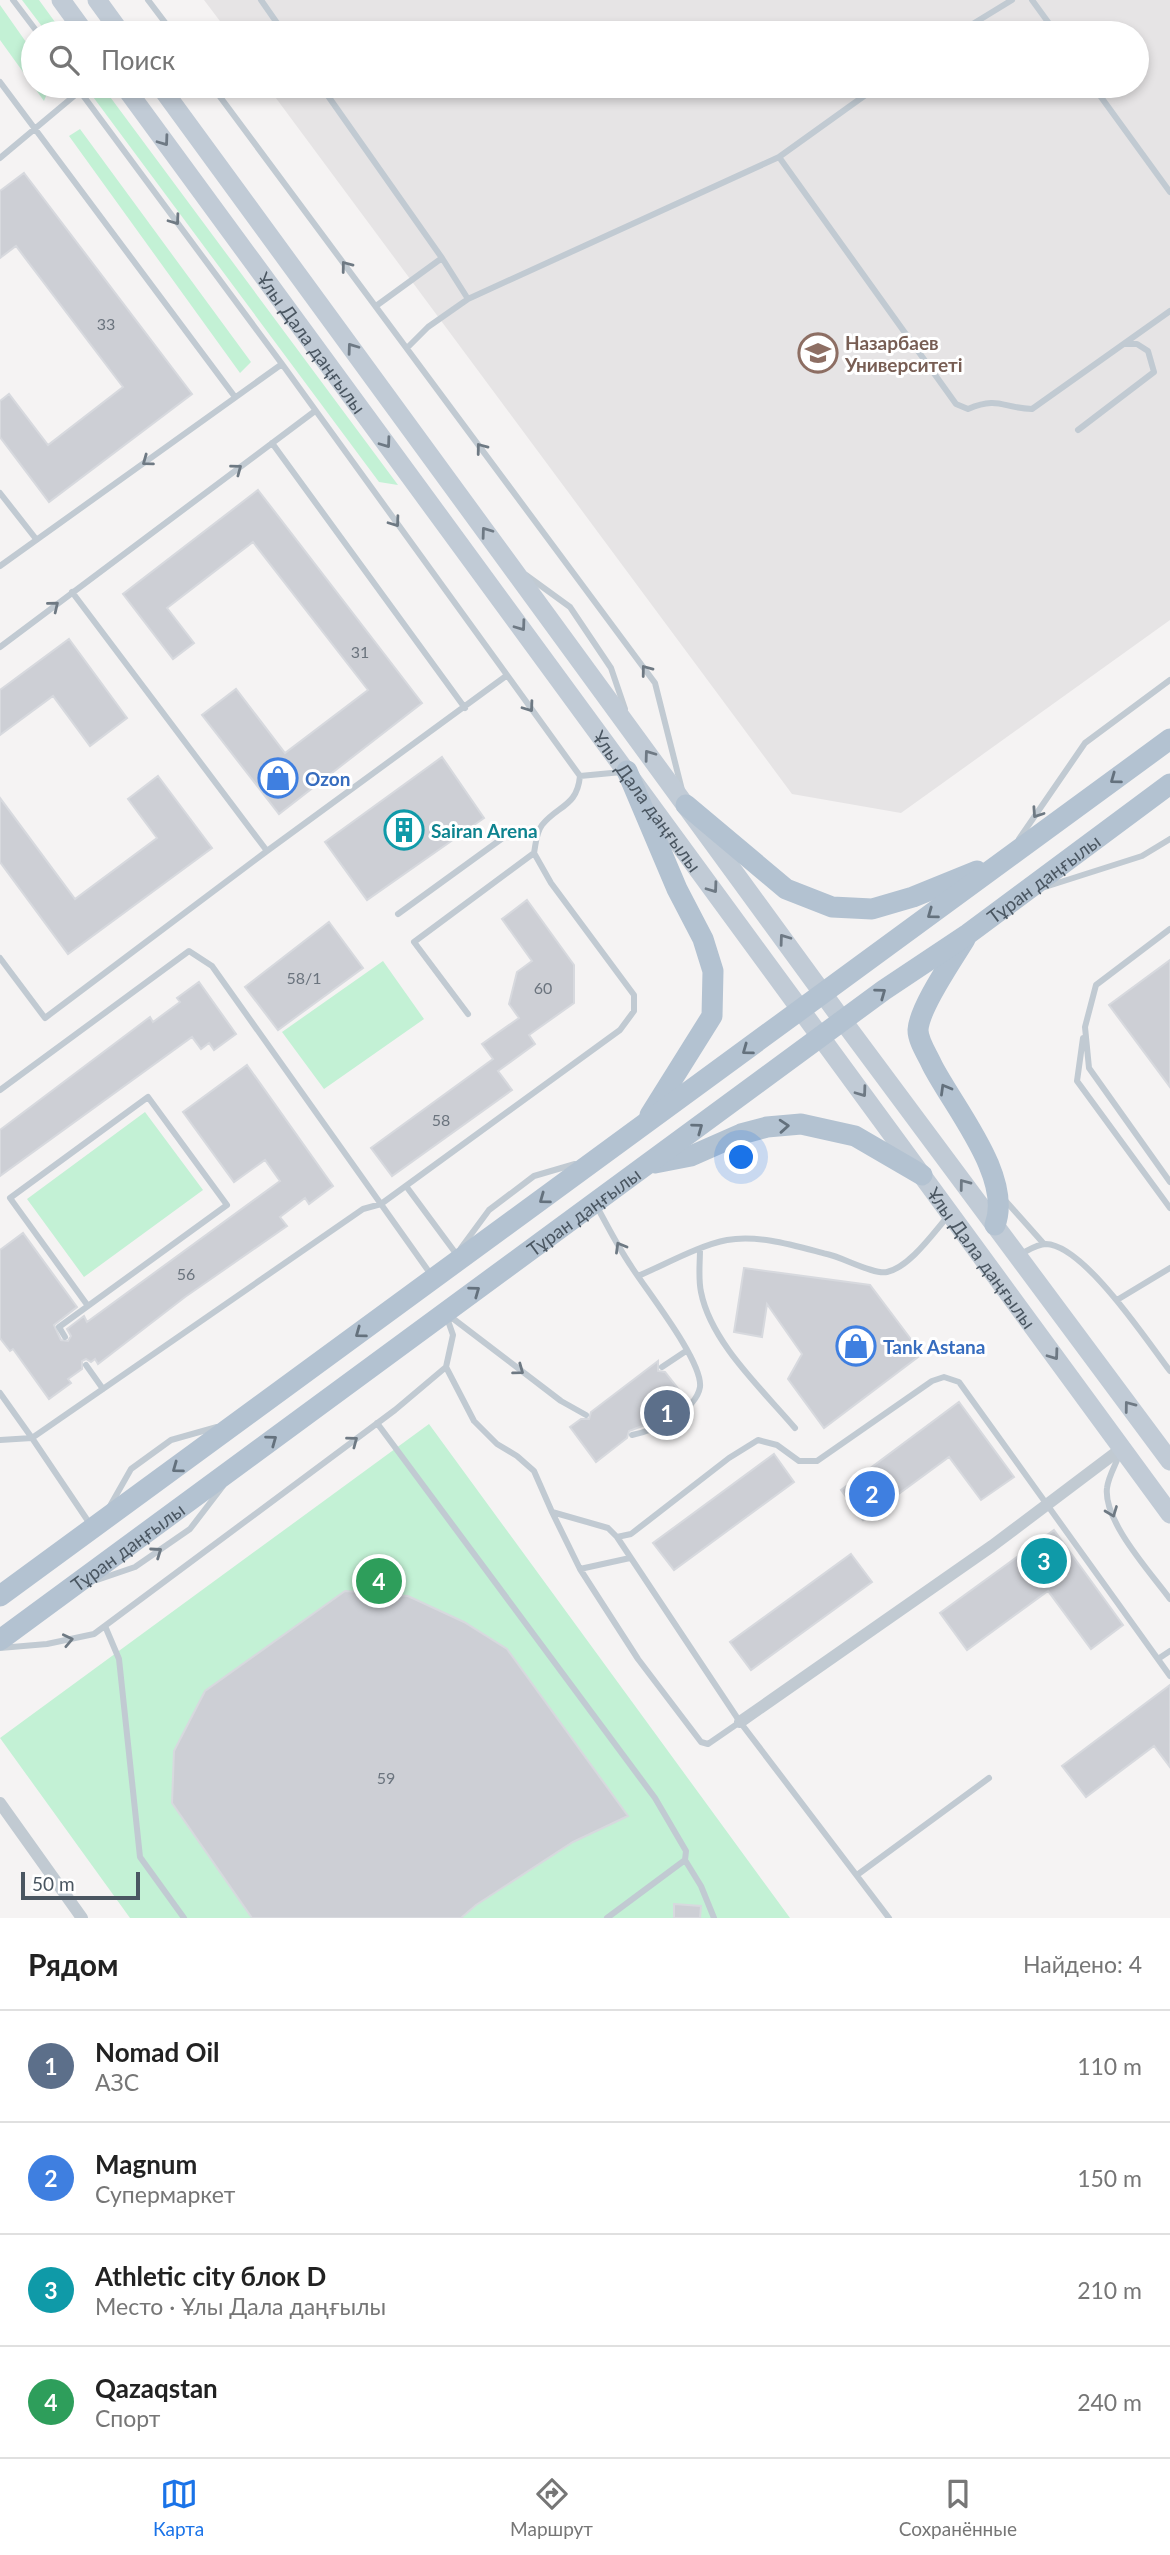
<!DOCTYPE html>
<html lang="ru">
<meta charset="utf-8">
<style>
:root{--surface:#fff;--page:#f2f2f2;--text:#222;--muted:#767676;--line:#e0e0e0;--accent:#1a73e8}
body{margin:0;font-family:Lato,sans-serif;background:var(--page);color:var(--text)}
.scale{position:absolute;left:21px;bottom:18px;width:119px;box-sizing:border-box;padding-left:7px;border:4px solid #4a5661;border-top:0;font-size:19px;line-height:24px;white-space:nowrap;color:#4a5661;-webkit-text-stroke:5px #fff;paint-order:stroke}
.you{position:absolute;left:742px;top:1158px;width:24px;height:24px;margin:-18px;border:5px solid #fff;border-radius:50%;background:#1a73e8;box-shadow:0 0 0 10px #1a73e833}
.badge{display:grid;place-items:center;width:46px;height:46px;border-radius:50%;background:var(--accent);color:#fff;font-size:23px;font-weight:700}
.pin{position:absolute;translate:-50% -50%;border:4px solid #fff;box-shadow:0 2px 7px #0006}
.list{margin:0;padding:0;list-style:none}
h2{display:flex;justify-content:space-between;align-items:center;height:91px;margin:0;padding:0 28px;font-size:30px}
h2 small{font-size:23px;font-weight:400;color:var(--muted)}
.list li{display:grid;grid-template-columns:46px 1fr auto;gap:21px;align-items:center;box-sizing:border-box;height:112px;padding:0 28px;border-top:2px solid var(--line)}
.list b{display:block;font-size:26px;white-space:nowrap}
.list p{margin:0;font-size:23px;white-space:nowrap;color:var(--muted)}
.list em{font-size:23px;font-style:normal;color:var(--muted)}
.icon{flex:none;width:38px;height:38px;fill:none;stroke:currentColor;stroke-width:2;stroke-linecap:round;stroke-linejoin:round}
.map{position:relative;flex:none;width:1170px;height:1918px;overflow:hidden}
.search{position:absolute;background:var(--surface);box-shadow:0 4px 10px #0003;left:21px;right:21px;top:21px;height:77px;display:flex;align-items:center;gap:18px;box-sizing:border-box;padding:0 24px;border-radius:38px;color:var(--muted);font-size:26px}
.sheet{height:539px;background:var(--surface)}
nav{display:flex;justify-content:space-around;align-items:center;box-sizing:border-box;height:98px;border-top:2px solid var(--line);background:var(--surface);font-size:19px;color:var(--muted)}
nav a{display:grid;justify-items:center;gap:4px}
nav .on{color:var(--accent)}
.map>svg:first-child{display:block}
.education{fill:#e6e4e5}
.green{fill:#c3f1d5}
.building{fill:#cdcfd5;stroke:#d7d9de;stroke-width:2}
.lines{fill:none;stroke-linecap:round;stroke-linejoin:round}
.lane{stroke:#c1cad2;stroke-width:6}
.street{stroke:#c1cad2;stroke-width:12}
.secondary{stroke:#c1cbd6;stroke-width:19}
.primary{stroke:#b3c2d1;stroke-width:21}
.oneway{stroke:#6e7984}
.oneway2{stroke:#6e7983}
.oneway3{stroke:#64717d}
.labels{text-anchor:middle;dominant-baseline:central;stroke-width:6;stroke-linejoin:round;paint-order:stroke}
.number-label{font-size:16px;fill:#6b747e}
.street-label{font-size:19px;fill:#4a5661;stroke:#fff}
.education-label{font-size:19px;font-weight:bold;fill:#785e54;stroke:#fff;text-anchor:start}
.shop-label{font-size:19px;font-weight:bold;fill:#366cbe;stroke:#fff;text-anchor:start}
.culture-label{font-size:19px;font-weight:bold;fill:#0d838f;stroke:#fff;text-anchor:start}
</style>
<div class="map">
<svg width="1170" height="1918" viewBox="0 0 1170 1918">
<rect width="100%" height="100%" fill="#f5f3f3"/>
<path class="education" d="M204,0H1170V620L901,813L792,794L267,86H1137V33H229Z"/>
<path class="green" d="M22,0H39L63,33H47Z
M0,5L33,52V86H50L44,101L0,40Z
M85,86H102L398,485L379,482Z
M80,129L251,362L240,373L69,136Z
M383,961L424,1019L324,1089L282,1032Z
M145,1112L203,1190L84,1277L27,1199Z
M429,1424L790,1918H130L0,1738Z"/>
<path class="building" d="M24,173L192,394L49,502L0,437V401L9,394L48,445L123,387L16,246L0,258V191Z
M258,490L422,703L279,814L202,715L236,689L285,753L368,690L253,542L167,608L194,643L173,659L123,594Z
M69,639L127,718L90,746L53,696L0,735V690Z
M442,757L484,818L367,900L325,842Z
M158,776L212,848L68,954L0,862V798L75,899L157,838L128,799Z
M527,900L574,965V1003L529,1035L535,1044L498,1071L512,1090L392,1176L371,1148L493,1059L482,1044L519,1018L509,1004L517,972L532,961L502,919Z
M329,922L363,968L278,1030L245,987Z
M1170,960V1087L1109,1005Z
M199,982L236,1034L214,1050L209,1043L201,1049L192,1037L0,1176V1130L150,1017L153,1022L180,1002L177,998Z
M247,1065L333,1186L309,1204L305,1198L280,1217L287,1226L185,1297L98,1364L95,1359L91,1362L86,1359L82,1361V1369L68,1379L71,1383L49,1399L13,1349L10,1351L0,1338V1250L23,1233L77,1307L54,1325L61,1340L68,1341L71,1336L67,1329L84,1316L87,1322L280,1181L265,1160L234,1182L183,1112Z
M744,1268L870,1285L922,1354L824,1428L788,1379L802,1354L767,1304L762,1337L734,1332Z
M658,1361V1371L665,1372L684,1396L645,1425L629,1431L627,1438L596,1462L570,1427L581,1419H589L591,1412Z
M959,1402L1014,1477L981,1500L949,1457L863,1520L841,1490Z
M774,1454L794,1482L674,1570L653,1543Z
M1054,1530L1123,1625L1091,1649L1048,1591L967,1650L940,1613Z
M851,1554L872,1582L751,1670L730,1642Z
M345,1591L408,1596L464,1622L507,1649L628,1816L573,1842L476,1905L461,1918H252L172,1803L174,1751L205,1691Z
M1170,1685V1767L1154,1746L1086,1797L1062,1766Z
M674,1904L701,1906L700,1918H674Z"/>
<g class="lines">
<path class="lane" d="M13,0L38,33
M148,0L173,33
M261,0L284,33
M1032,0L1056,33
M958,33L1012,0
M0,82L235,397
M76,86L282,364L580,776L622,772
M212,86L655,683L682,790
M321,86L442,258L468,299
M1093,86L1170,192
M779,157L878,86
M0,158L80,91
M376,306L442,258
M407,348L428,327L468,299L779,157L956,404L968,409C999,396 1002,408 1032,409L1170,311
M1078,430L1154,372L1148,351L1137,344H1125
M272,443L465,708
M0,493L36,539
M0,566L282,364
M526,575L570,607L611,668L625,709
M72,592L267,851
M0,647L315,411
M1019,839L1085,743L1170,680
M1045,887L1142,856L1170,839
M398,914L511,832L537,836
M1170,929L1096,985L1085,1027L1089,1068L1170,1182
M0,958L45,1018L267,851L506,676
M468,1014L414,942L534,853C536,843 536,833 542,825C558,805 577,807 580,776
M1083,1038L1077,1081L1170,1208
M0,1090L189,951L212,966L432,1276
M406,1186L457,1255
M1003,1198L1044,1244
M596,1205C607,1225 618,1247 631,1266C646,1290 703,1361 700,1387C696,1411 653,1431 632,1435
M461,1248L489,1210L534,1176L575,1164
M700,1249C700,1263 698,1278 701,1292C711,1343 763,1390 795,1428
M1021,1254C1029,1250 1037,1244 1046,1244C1084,1245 1147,1341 1170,1371
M638,1276C664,1265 700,1245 727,1240C758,1234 796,1246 827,1254C842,1257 874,1275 887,1272C910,1267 934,1232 949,1215
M1117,1300L1170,1268
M447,1314L561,1401L586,1415
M65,1337L59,1327L227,1205L148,1097L10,1198L88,1306
M86,1365L103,1389
M446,1367L474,1421L497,1444L517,1456L534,1471L552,1512L608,1528L617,1537L631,1534L729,1458L758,1440L777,1445L799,1461H817L932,1381L944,1377L959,1382L1170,1676
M662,1367L686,1351
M0,1393L32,1438L0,1440
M377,1423L655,1798L686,1851L685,1860L607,1918
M1120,1453C1116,1464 1108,1477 1107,1488C1103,1521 1151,1573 1170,1599
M110,1506L131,1469L171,1440L217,1427
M552,1512L580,1569L638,1659L701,1742L708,1744L740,1722
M90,1524L32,1438L363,1209L381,1204L620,1030L634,1011V995L551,883L534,853
M617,1537L740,1722L889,1918
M580,1569L630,1558
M97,1580L135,1567L190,1529L223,1486
M105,1626L119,1659L140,1857L184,1918
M0,1648L47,1644L94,1634L395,1410L446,1367L453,1335L446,1315
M1158,1659L1170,1651
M685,1860L701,1886L714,1918
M857,1875L989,1778"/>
<path class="street" d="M740,1722L992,1546L1122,1448
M0,1803L82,1918"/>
<g class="secondary">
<path d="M61,0L85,33"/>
<path d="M97,0L121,33"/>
<path id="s1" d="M124,86L1170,1514"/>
<path d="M160,86L843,1021L1170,1461"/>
</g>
<g class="primary">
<path d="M627,771L677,889L703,939L713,971L712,1016L650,1115"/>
<path d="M686,805L786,889L832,907L872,909L913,897L977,871"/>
<path d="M965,939C953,959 919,1008 918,1030C918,1041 927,1054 932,1065C954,1108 1013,1177 995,1225"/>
<path d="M655,1163L691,1156L741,1134L767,1127L801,1124L855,1136L922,1175"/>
<path d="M0,1596L1170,739"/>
<path id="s2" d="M0,1640L884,990L968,934L1170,784"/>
</g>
</g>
<defs><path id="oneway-chevron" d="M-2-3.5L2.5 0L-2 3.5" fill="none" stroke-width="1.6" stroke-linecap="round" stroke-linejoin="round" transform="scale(1.75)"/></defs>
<g class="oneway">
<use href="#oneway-chevron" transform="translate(164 141) rotate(54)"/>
<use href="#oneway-chevron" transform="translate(352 348) rotate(-126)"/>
<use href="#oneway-chevron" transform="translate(386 443) rotate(54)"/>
<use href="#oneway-chevron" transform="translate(486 532) rotate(-126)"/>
<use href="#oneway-chevron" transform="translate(521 626) rotate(54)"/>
<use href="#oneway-chevron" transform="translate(649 755) rotate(-126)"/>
<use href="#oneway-chevron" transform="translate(713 888) rotate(54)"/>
<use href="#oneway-chevron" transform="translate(784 939) rotate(-126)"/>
<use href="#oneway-chevron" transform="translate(862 1092) rotate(54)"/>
<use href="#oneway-chevron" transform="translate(964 1184) rotate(-127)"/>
<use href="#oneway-chevron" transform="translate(1054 1355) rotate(54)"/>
<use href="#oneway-chevron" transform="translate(1129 1406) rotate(-127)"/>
</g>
<g class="oneway2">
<use href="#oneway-chevron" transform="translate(175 220) rotate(54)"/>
<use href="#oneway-chevron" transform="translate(346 266) rotate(-127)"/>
<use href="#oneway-chevron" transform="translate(481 448) rotate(-127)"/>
<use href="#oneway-chevron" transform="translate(147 461) rotate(144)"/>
<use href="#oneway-chevron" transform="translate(237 469) rotate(-37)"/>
<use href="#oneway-chevron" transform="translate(395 522) rotate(54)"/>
<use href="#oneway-chevron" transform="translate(54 606) rotate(-39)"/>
<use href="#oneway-chevron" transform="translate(646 670) rotate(-127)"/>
<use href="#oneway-chevron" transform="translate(529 707) rotate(54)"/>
<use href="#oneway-chevron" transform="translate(1037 813) rotate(124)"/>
<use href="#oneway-chevron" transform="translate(620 1247) rotate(-120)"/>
<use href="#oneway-chevron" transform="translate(519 1370) rotate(36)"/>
<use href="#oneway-chevron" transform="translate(353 1441) rotate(-37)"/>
<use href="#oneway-chevron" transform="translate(1112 1512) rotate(69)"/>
<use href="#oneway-chevron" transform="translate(157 1552) rotate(-35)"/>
<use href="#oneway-chevron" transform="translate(68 1640) rotate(-12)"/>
</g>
<g class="oneway3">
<use href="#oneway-chevron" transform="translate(1115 779) rotate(144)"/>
<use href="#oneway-chevron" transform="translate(932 914) rotate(144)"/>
<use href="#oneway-chevron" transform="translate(881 993) rotate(-36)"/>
<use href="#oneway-chevron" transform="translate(747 1050) rotate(144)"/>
<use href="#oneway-chevron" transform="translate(945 1089) rotate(-120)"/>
<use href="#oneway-chevron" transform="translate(784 1126) rotate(-4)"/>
<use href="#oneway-chevron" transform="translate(698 1128) rotate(-36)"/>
<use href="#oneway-chevron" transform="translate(544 1199) rotate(144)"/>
<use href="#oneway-chevron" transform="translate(475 1291) rotate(-36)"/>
<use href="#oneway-chevron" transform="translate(360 1333) rotate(144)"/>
<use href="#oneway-chevron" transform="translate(272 1440) rotate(-36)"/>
<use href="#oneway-chevron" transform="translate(177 1468) rotate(144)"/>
</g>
<defs>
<g id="university-ring" transform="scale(2.0125)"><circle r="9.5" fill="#fff" stroke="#8d6e63" stroke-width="1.5"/><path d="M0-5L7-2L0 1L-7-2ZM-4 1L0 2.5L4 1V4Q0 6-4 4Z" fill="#8d6e63"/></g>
<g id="shop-ring" transform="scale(2.0125)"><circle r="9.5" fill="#fff" stroke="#3f7fe0" stroke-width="1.5"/><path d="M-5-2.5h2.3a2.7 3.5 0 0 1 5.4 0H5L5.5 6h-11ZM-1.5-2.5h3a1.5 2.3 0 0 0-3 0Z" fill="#3f7fe0"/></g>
<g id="building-ring" transform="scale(2.0125)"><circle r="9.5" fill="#fff" stroke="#0f9aa8" stroke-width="1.5"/><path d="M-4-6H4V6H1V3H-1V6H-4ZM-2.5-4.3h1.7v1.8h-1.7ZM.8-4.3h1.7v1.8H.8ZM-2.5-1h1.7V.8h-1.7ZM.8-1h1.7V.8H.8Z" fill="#0f9aa8"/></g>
</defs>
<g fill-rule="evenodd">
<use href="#university-ring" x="818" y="353"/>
<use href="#shop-ring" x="278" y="778"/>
<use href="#building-ring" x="404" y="830"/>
<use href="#shop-ring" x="856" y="1346"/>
</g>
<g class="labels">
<g class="number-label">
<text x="106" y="323">33</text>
<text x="360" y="651">31</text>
<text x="304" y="977">58/1</text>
<text x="543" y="987">60</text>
<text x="441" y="1119">58</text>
<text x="186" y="1273">56</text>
<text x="386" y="1777">59</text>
</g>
<g class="street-label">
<text stroke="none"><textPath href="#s1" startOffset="318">Ұлы Дала даңғылы</textPath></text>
<text stroke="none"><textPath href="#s1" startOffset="886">Ұлы Дала даңғылы</textPath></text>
<text stroke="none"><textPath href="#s2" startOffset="1292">Тұран даңғылы</textPath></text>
<text stroke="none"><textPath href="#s2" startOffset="724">Тұран даңғылы</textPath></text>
<text stroke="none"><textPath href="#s1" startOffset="1452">Ұлы Дала даңғылы</textPath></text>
<text stroke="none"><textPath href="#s2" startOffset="158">Тұран даңғылы</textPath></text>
</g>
<g class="education-label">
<text x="845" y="342">Назарбаев<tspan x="845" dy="22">Университеті</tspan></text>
</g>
<g class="shop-label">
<text x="305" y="778">Ozon</text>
<text x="883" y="1346">Tank Astana</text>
</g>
<g class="culture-label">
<text x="431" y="830">Sairan Arena</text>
</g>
</g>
</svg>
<div class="scale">50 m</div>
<div class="you"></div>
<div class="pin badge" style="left:667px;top:1413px;background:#5c6f8a">1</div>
<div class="pin badge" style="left:872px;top:1494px;background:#3f7fe0">2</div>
<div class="pin badge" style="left:1044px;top:1561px;background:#0f9aa8">3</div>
<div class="pin badge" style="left:379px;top:1581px;background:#2e9e5b">4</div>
<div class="search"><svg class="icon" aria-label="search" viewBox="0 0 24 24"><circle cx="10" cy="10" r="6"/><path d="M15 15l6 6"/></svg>Поиск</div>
</div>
<section class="sheet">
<h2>Рядом<small>Найдено: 4</small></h2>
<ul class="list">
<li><span class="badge" style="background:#5c6f8a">1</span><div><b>Nomad Oil</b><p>АЗС</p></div><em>110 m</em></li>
<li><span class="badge" style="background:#3f7fe0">2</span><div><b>Magnum</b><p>Супермаркет</p></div><em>150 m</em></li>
<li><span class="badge" style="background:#0f9aa8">3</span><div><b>Athletic city блок D</b><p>Место · Ұлы Дала даңғылы</p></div><em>210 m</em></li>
<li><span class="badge" style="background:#2e9e5b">4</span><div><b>Qazaqstan</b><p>Спорт</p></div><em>240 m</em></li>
</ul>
</section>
<nav>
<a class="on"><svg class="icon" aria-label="map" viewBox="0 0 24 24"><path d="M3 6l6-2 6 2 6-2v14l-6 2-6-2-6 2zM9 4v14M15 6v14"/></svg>Карта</a>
<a><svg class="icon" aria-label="directions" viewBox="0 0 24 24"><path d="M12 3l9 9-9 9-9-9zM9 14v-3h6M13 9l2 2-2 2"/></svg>Маршрут</a>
<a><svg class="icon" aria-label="saved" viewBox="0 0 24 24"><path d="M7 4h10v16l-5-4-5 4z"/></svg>Сохранённые</a>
</nav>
